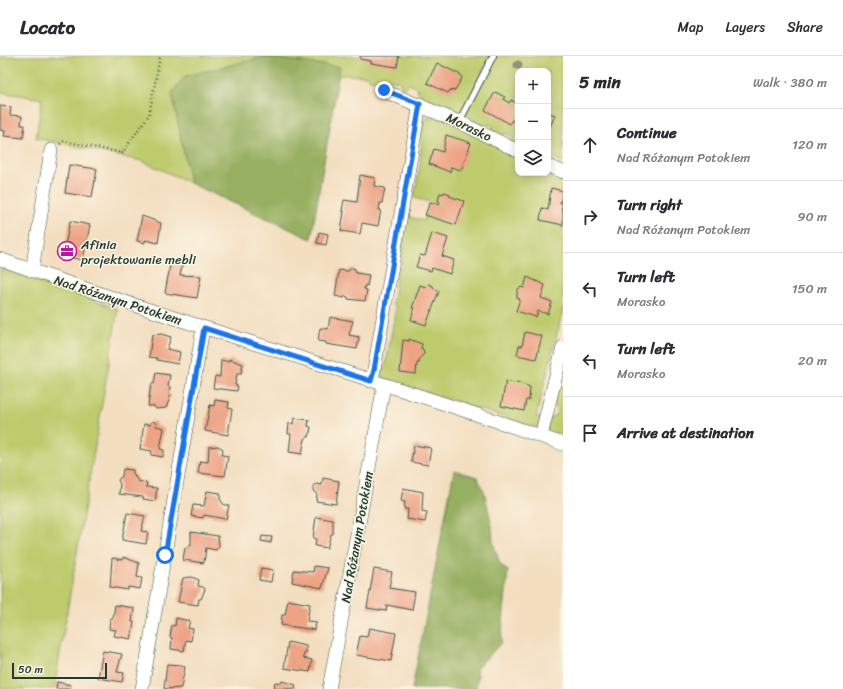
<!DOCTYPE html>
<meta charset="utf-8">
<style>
:root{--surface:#fff;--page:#f7f7f7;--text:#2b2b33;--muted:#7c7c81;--line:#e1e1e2}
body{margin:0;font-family:Sriracha,sans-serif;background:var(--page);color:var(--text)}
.controls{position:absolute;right:12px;top:12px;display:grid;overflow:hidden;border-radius:8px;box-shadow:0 2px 10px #0003}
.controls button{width:36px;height:36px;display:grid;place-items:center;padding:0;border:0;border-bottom:1px solid var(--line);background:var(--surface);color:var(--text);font:20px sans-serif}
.scale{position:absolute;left:12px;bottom:10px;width:95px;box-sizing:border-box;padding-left:4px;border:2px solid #1f3d34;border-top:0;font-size:11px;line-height:14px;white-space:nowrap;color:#1f3d34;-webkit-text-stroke:3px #fcf5e5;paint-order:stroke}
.stop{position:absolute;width:12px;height:12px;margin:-9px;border:3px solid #1a73e8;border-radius:50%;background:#fff}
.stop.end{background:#1a73e8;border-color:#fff;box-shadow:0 1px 4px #0008}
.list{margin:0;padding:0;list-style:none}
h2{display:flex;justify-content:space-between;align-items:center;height:52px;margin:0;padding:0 16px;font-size:17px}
h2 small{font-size:13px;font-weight:400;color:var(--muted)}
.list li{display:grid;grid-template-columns:26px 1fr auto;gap:12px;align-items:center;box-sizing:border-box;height:72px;padding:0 16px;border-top:1px solid var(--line)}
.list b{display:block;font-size:15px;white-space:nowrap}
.list p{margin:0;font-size:13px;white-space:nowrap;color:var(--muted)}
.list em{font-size:13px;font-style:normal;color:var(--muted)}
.icon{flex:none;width:22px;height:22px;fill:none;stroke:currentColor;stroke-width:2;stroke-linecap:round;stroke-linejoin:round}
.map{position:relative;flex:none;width:563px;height:633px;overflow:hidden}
header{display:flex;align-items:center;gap:24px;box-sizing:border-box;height:56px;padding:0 20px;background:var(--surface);border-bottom:1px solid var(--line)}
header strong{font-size:19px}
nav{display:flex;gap:22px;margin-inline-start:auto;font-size:14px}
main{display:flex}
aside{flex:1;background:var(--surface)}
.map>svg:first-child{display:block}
.green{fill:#becb6d;stroke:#6e8450}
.forest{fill:#96af60;stroke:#5a764a}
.building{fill:#eda384}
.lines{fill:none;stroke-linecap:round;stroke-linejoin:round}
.lane-casing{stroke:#3f5549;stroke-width:8}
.street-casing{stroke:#3f5549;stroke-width:14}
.path{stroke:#3f5549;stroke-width:2.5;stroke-dasharray:1 3;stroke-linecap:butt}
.lane{stroke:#fff;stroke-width:6}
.street{stroke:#fff;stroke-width:13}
.tree{fill:#909579}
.route{stroke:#1a73e8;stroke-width:5}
.labels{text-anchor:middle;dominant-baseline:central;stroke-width:3;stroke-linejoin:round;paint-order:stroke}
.street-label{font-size:13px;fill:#1f3d34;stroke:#fcf5e5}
.poi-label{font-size:13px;fill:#1f3d34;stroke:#fcf5e5;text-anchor:start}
</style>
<header>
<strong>Locato</strong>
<nav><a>Map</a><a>Layers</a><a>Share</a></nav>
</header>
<main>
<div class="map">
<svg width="563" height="633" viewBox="0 0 563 633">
<rect width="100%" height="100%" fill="#fcf5e5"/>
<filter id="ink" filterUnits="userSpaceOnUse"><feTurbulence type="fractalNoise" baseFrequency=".025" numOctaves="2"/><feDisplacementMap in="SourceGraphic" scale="8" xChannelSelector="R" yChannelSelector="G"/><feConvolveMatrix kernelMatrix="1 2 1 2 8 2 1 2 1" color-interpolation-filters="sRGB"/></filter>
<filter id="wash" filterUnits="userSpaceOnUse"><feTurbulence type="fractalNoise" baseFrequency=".012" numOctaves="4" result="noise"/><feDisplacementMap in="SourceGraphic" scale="16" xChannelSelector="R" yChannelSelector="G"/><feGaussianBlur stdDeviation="0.9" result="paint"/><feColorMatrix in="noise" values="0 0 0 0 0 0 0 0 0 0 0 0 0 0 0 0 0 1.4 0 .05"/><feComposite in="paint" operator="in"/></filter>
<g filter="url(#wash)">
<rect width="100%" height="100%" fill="#f3dec0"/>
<path class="green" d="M0,0H490L463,55L460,57L452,52V50L450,48L447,50L419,39L417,32L409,28L402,33L399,25L378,21L373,25L369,23L367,20L338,19L339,11L172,37L190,127L142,105L36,82L42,43L0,36Z
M494,0H563V106L548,100V15H518V88L512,85L513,81L504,77L503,80L492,74L493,71L489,68L487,71L465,60Z
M428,62H441L518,99V117H548L563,120V254L536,361L541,362L537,372L383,322L381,318L382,312L386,309L396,251L392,249L398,211L402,212V192L407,160L424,165L430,146L414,142L420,110L423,65Z
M0,212L118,253L54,633H0Z
M558,330L563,331V382L549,378L547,376L550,363L558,357V353L554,349Z"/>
<path class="forest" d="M264,1L340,11L311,183L190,127L172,37L185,20Z
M454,414L477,421L484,435L492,470L493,487L500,508L508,515L501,587L476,613L478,619L476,633H412Z"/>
<g id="blocks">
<path class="building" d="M360,0H399L397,11L371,7V5L360,3Z
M437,7L461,19L462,22L455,34L449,35L448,37L427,27Z
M495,36L505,41L503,43L509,47L511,44L518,48V68L512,64L510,68L485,54Z
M0,50L11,51L10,59L22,60L21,69H25L23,82L4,80L5,75L0,74Z
M550,57L555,59L548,76V60Z
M446,79L471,87L461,114L451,111L450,116L429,108L434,93L443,96Z
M69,109L97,113L92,141L65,137Z
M360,119L375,122L374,130L385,132L382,147H380L379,154H381L378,170L362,167L360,178L341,175L344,155H342L344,144L357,146Z
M551,132L563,135L560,147H563L561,154L563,155V169L540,164L542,152L548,154Z
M444,136L450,138L449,140L464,145L456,169L425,159L430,146L439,149L440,146L438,145L440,137L443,138Z
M142,160L161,167L158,187L145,184V187L137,185Z
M70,165L90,169L83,204L63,200Z
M319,176L328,178L326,189L317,187Z
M432,177L448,182L442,200L454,204L450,218L432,212L431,215L416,211L420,199L425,200Z
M171,204L183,206L180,219L201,220L197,242L165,237Z
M352,212L355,213L356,217L369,219L367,230L365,229L364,233L367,234L365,245L348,243V241L345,240L344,242L335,240L339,214L348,215Z
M527,221L545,229L541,242L552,246L548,258L538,255L536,261L516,255L520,243L517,242V234L521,231L524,232Z
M429,228L433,230L434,233L439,235L426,269L411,264L414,252H412L420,229L426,231Z
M330,261L353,265L349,279L359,281L357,293L326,288V286L318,285L320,272L328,273Z
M525,276L542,280L536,303L517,299L519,290H522Z
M161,278L171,281L167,293L180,296L178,308L157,304V302L149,301L152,279Z
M409,283L422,288L421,293H423L424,298L420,302L419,307H417L416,318L400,316L403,284L409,285Z
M229,303L243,308L241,318H237L235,329L238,330L237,335L213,332L215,320L220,321L221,304L229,306Z
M156,317L170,319L168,330L170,331L169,338L171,339L166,352L156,353L154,350H148L150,335L152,327L154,328Z
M506,325L514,327L517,326L530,331L529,344H526L524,355L501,350Z
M215,344L229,346L228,352L232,353L228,379L205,375L210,349L214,350Z
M294,362L309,364L308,370L311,371L309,381H306L304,387L302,398L289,396L291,378H288L289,367L293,368Z
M152,365L155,366L156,370L164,372L160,393L164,394L163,401L151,399L152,395L140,393L144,368L150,369Z
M414,389L431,392L428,409L411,406Z
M218,390L223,393L222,399L228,400L225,420L198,417L200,405L208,406L209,391Z
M123,413L133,414V417L138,425L147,427L146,431L157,432L155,445L143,443V441L119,438L120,428L118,424L122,420Z
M323,422L339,425L336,448L316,445L317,438L313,435V431L316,428L322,429Z
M403,432L423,436L422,455L427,456L425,466L407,463L408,453H404L405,446L401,445Z
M207,435L220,437V443L224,449H229L226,463L204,459L203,462L191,460L193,449L204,450Z
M127,457L145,460L141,475L148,476L146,488L122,484Z
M316,461L333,464V478H331L327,492L315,490L316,483L313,482Z
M191,476L218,480L219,490L216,494L206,492L204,507L183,504L185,491L188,492L189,489H191Z
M262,480L272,481L271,487L261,485Z
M123,501L139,507L137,521L142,522L140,533L128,531V534L110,531L112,502L123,504Z
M314,510L328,512L322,532L292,526L294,514L313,516Z
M261,512L273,514L271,526L259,524Z
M374,513L392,516L389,532L415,536L412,554L387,549L386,555L367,552Z
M192,521L199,524L198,530L203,531L205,533L201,543H199L198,549L178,546L183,522Z
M288,544L310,548L307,565L316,566L315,574L281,569L282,559H285Z
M115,549L134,552L132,566H134L131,583L114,580L116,574L109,573L110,562H113Z
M176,562L190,565L188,572L193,573L191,585L186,584L184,595L171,593L172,582L170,581L172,569L175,570Z
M369,572L396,577L391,605L356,599L360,580L367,581Z
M288,586L306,590V597L304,598L303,602L312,604L310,616L284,612Z
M103,595L122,598L117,616L124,617L122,626L98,622Z
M167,608L182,609L185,611L181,632L164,633Z
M282,625L296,629L295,633H274L275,626L282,627Z
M57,626L71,629L70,633H56Z"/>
</g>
</g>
<g filter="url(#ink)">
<use href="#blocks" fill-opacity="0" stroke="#3f5549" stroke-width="1"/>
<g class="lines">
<g class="lane-casing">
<path id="lane" d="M459,66L493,0"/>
</g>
<g class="street-casing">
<path id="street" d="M384,35L459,66L518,95
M548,110L563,116
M0,203C186,270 377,322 563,388
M32,215L51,94
M371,325L374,314L420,48
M541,380L563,291
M142,633L203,272
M329,633L384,329"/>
</g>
<path class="path" d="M60,88L64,85L122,97L149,59L160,0"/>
<use href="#lane" class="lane"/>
<use href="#street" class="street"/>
</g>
<circle class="tree" cx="518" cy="9" r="4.5"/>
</g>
<g class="lines" filter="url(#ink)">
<path class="route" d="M165,499L204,272L371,325L374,314L420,48L384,34"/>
</g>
<defs>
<g id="office-ring" transform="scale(1)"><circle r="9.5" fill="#fcf5e5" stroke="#b5179e" stroke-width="1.5"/><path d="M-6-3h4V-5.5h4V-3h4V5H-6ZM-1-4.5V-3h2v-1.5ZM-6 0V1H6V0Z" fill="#b5179e"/></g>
</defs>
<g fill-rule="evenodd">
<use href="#office-ring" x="67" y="195"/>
</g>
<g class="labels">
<g class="street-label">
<text transform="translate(469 71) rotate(26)">Morasko</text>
<text transform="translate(118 244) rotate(18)">Nad Różanym Potokiem</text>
<text transform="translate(357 481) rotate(-80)">Nad Różanym Potokiem</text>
</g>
<g class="poi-label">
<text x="81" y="188">Afinia<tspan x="81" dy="15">projektowanie mebli</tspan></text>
</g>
</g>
</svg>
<div class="controls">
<button>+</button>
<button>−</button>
<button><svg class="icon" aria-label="layers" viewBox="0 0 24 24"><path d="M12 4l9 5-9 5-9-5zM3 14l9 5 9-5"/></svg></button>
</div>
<div class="scale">50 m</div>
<div class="stop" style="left:165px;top:499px"></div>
<div class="stop end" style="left:384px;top:34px"></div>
</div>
<aside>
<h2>5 min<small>Walk · 380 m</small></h2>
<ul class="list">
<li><svg class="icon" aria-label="ahead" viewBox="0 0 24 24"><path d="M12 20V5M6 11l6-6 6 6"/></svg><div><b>Continue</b><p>Nad Różanym Potokiem</p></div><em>120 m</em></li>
<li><svg class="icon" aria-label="right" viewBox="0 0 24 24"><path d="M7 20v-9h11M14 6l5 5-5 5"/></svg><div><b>Turn right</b><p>Nad Różanym Potokiem</p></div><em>90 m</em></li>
<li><svg class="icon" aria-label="left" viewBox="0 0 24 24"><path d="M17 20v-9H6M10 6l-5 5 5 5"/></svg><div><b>Turn left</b><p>Morasko</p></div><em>150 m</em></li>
<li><svg class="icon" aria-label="left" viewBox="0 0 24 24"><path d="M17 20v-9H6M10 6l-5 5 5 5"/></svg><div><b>Turn left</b><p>Morasko</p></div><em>20 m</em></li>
<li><svg class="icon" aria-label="arrive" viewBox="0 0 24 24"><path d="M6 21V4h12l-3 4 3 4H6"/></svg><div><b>Arrive at destination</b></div></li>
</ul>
</aside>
</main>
